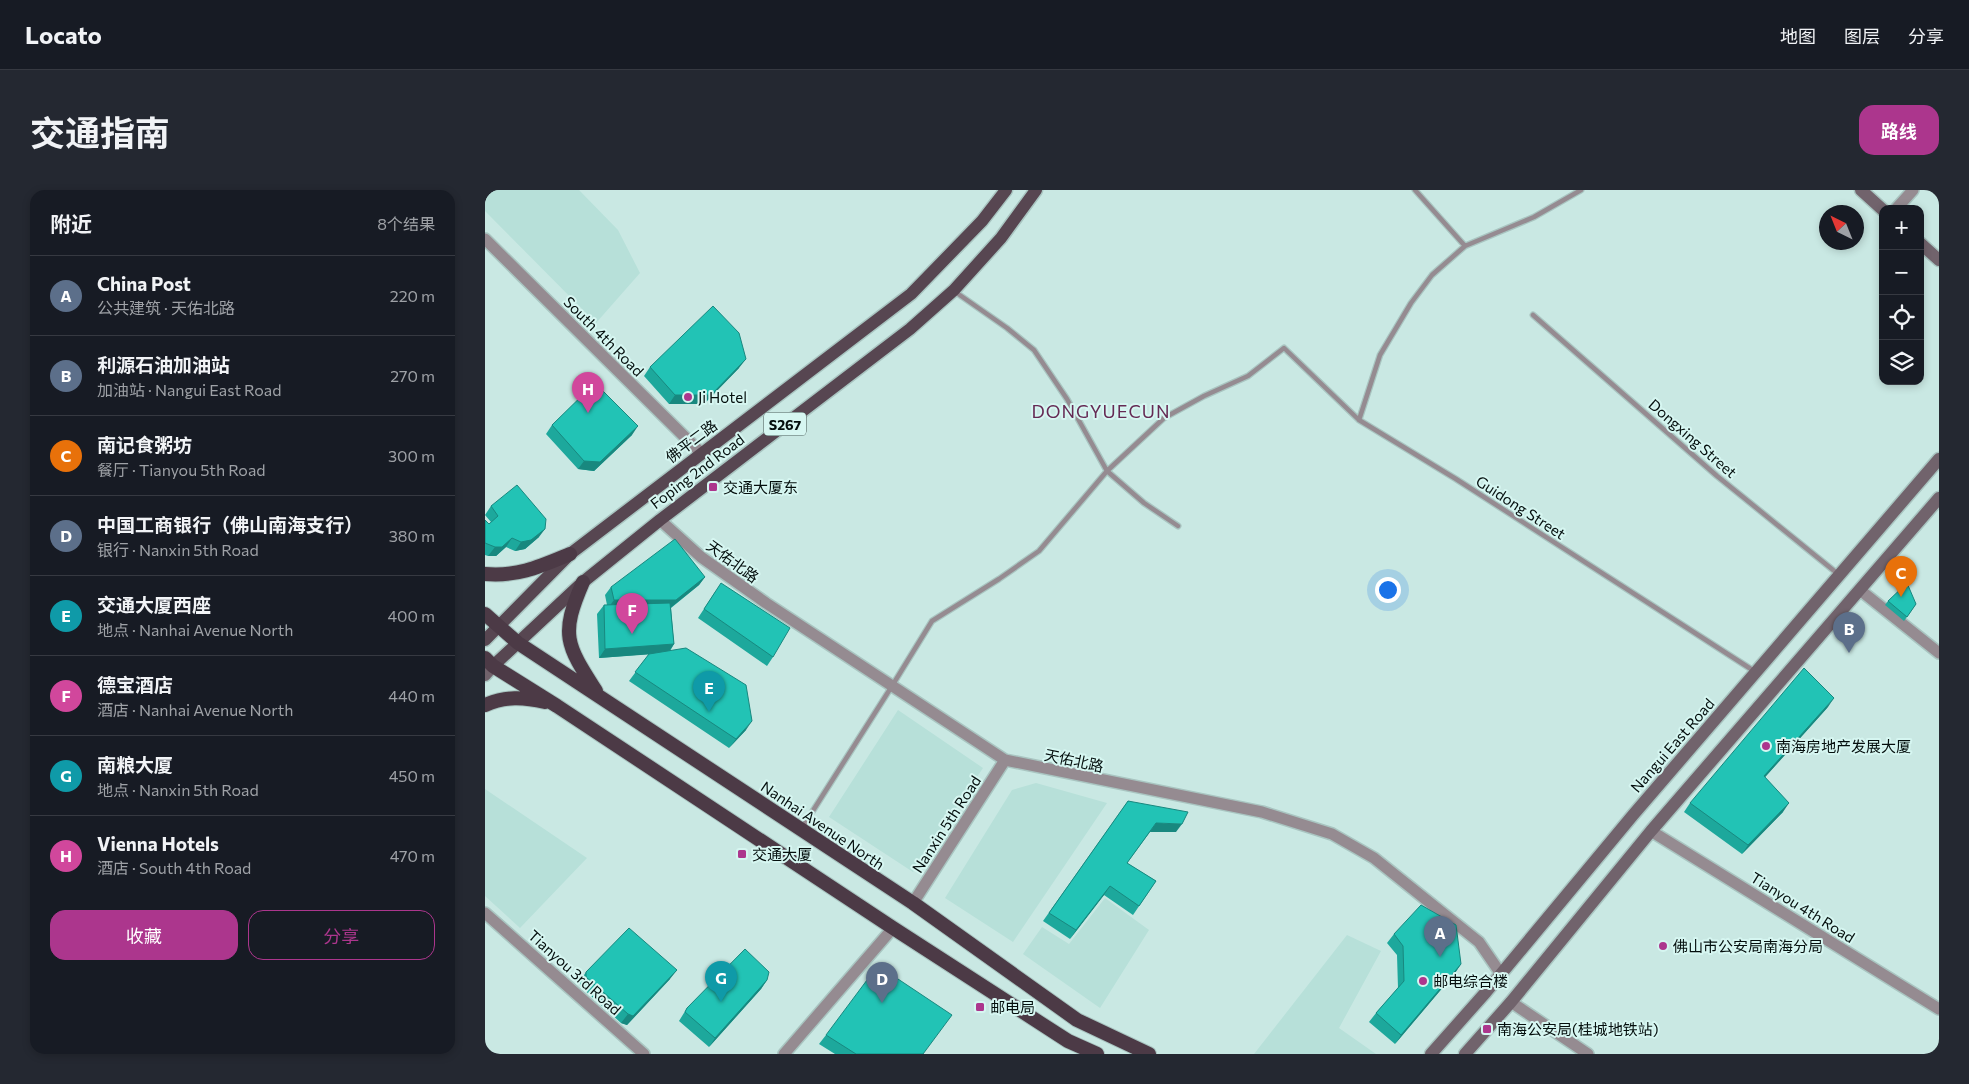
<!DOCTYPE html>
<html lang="zh">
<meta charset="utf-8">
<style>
:root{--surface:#171b24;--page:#242831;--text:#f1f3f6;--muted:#9ea1a6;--line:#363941;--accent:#ac368d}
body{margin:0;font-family:Commissioner,"Noto Sans SC",sans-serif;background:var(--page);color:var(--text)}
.controls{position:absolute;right:15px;top:15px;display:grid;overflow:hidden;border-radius:10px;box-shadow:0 2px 8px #0003}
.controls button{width:45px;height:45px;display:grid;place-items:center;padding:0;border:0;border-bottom:1px solid var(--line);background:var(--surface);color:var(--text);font:25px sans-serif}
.compass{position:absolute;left:1334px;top:15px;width:45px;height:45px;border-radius:50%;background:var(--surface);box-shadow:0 2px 8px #0003;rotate:317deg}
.you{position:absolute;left:902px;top:399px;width:18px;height:18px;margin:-12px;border:4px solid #fff;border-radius:50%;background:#1a73e8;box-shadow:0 0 0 8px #1a73e833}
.badge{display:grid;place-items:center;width:32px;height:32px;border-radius:50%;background:var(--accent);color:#fff;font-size:16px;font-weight:700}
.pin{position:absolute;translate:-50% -41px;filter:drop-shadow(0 1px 2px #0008)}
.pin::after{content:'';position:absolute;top:26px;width:18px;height:15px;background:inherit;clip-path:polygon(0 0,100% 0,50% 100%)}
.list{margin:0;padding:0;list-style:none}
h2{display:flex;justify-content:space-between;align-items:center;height:65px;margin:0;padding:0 20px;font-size:21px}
h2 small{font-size:16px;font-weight:400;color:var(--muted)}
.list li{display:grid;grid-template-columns:32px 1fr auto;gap:15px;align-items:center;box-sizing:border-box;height:80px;padding:0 20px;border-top:1px solid var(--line)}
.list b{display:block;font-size:19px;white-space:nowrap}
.list p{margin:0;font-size:16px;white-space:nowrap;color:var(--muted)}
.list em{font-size:16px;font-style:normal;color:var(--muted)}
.actions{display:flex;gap:10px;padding:15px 20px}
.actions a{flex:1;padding:11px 0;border:1px solid var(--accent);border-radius:15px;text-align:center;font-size:18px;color:var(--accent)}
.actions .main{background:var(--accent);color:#fff}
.icon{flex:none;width:28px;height:28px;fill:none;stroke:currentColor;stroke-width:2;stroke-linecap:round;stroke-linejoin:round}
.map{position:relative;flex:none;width:1454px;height:864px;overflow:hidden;border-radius:15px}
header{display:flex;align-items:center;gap:30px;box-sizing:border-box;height:70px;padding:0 25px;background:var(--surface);border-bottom:1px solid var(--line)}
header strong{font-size:24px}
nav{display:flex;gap:28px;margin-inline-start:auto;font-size:18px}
.intro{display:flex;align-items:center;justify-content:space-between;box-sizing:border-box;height:120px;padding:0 30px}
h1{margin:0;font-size:35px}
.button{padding:12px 22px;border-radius:15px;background:var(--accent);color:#fff;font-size:18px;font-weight:700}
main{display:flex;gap:30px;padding:0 30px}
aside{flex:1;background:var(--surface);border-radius:15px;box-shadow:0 2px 8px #0003}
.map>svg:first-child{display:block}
.built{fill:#b7e0d9}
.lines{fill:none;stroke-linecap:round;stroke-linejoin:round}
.service-casing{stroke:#a9c5c1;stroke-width:7}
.tertiary-casing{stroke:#a9c5c1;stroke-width:14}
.secondary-casing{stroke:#a9c5c1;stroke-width:15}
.primary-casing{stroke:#a9c5c1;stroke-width:15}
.trunk-casing{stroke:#a9c5c1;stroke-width:16}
.service{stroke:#958b91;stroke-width:4.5}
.tertiary{stroke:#958b91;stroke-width:11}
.secondary{stroke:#71636c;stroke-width:12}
.primary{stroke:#574651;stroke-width:12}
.trunk{stroke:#4c3a46;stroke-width:14}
.wall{fill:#1da89c}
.shaded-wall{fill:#18887f}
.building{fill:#22c3b5;stroke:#18887f}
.poi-dot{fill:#ac368d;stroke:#d6f6f1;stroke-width:2}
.labels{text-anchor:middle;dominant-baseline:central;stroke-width:4;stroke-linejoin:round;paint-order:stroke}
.shield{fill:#d6f6f1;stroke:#435451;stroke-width:1}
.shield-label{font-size:14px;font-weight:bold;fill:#040e0d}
.street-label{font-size:15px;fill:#040e0d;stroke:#d6f6f1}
.poi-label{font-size:15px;fill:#040e0d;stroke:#d6f6f1;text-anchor:start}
.quarter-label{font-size:18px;letter-spacing:1px;fill:#652a54;stroke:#d6f6f1}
</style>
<header>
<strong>Locato</strong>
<nav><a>地图</a><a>图层</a><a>分享</a></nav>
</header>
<div class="intro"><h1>交通指南</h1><a class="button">路线</a></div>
<main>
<aside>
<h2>附近<small>8个结果</small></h2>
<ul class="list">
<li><span class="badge" style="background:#5c6f8a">A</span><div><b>China Post</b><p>公共建筑 · 天佑北路</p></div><em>220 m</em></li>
<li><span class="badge" style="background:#5c6f8a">B</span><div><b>利源石油加油站</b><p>加油站 · Nangui East Road</p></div><em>270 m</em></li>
<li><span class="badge" style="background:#e8710a">C</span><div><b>南记食粥坊</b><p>餐厅 · Tianyou 5th Road</p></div><em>300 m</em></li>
<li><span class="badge" style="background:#5c6f8a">D</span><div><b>中国工商银行（佛山南海支行）</b><p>银行 · Nanxin 5th Road</p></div><em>380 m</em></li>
<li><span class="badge" style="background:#0f9aa8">E</span><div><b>交通大厦西座</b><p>地点 · Nanhai Avenue North</p></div><em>400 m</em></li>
<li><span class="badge" style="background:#d1479c">F</span><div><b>德宝酒店</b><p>酒店 · Nanhai Avenue North</p></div><em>440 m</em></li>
<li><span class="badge" style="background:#0f9aa8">G</span><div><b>南粮大厦</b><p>地点 · Nanxin 5th Road</p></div><em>450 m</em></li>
<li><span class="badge" style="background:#d1479c">H</span><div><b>Vienna Hotels</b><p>酒店 · South 4th Road</p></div><em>470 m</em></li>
</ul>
<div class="actions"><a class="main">收藏</a><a>分享</a></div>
</aside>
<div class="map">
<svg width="1454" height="864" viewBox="0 0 1454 864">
<rect width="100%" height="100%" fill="#c9e8e3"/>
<path class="built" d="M0,0H94L133,40L155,83L111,133L0,21Z
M413,520L498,578L428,682L344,627Z
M551,593L622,613L528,752L460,708L527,600Z
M0,599L102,668L35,738L0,706Z
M620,708L664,740L615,818L538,764L557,737L584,754Z
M862,745L896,761L854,838L891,864H769Z"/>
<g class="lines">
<g class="service-casing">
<path id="service" d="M930,0L980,56
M469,101L522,138L549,160L582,209L622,281L659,313L693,336
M1048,125L1232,286L1353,384
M874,230L895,165L926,113L947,85L980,56L1049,27L1096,0
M317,638L407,496L447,431L514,389L554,361L622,281L679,228L719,206L763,186L799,158L874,230L971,289L1269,481"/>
</g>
<g class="tertiary-casing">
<path id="tertiary" d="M1411,19L1428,0
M0,49L217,264
M175,330L216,367L281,413L520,570L777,622L847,644L889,668L994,752L1016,784
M1375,400L1454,463
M1166,641L1454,819
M428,713L520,570
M0,723L159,864
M1026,812L1103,864
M299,864L408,738"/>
</g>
<g class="secondary-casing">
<path id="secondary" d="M1376,0L1398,20
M1435,53L1454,70
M0,485L8,476
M946,864L1001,802L1148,625L1454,269
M980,864L1026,812L1166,641L1454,308"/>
</g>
<g class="primary-casing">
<path id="primary" d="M0,450L85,364L426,104L497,31L521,0
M8,476L98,392L175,330L425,139L469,100L516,48L551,0"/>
</g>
<g class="trunk-casing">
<path id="trunk" d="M0,384C33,387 56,376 85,364
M98,392C75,445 81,454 111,501
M0,424L33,453L428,713L592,830L664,864
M0,468L8,476L72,516L408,738L583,851L612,864
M0,515C20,506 39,507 60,512"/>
</g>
<use href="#service" class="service"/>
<use href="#tertiary" class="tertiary"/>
<use href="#secondary" class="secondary"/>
<use href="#primary" class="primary"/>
<use href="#trunk" class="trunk"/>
</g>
<path class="wall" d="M165,177L254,178L219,214H184L159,186Z
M67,235L147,245L109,281L93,279L61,244Z
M6,316L54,347L40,359L30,361L21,357L11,366H3L0,365V330L4,334L6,332L0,325Z
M220,387L214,395L186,418L189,454L185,461L261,540L244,558L144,491L164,464L114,468L112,424L119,415H122L120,405L126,397Z
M230,402L288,467L282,476L213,428Z
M1403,411L1431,414L1419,431L1400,415Z
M1343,517L1280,587L1298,622L1257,664L1199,622L1205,613Z
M643,611L691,642H665L642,673L671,691L648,725L619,705L585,749L558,731Z
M909,744L976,774L970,783L910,854L884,832L891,823L913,798L912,765L902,753Z
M101,782L185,789L142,835L136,833L95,796V791Z
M282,790L276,799L224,857L194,831L202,818Z
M341,845L439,864H350L334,854Z"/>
<path class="shaded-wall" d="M261,169L254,178L219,214H184L190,205Z
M153,236L147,245L109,281L93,279L99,271Z
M60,339L54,347L40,359L30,361L36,352Z
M27,348L21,357L11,366H3L10,357Z
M220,387L214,395L184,419L123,418L129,410Z
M189,454L183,463L114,468L120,459Z
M1349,508L1343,517L1273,595L1279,586Z
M267,531L261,540L244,558L251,549Z
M1304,613L1298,622L1257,664L1263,655Z
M671,633L697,634L691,642H665Z
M625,696L619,705L585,749L591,740Z
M976,774L970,783L910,854L916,845Z
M192,780L185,789L142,835L136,833L143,824Z
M282,790L276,799L224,857L230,848Z"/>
<path class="building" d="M228,116L254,143L261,169L226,205H190L165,177Z
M110,193L153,236L115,272L99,271L67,235Z
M32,295L61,329L60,339L46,350L36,352L27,348L17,357H10L0,353V330L4,334L13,326L6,316Z
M190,349L220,387L191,410H129L126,397Z
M236,393L305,438L288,467L219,419Z
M1422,393L1431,414L1422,427L1403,411Z
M185,413L189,454L120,459L119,415Z
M201,458L261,495L267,531L251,549L150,482L164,464Z
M1319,478L1349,508L1279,586L1304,613L1263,655L1205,613Z
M643,611L703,622L697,634L671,633L642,673L671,691L654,716L625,696L591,740L564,723Z
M936,715L971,735L976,774L916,845L891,823L919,791L918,756L909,744Z
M144,738L192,780L148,826L143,824L101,787V782Z
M260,759L284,782L282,790L230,848L200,822L202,818Z
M401,781L467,825L438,864H371L341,845L388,782Z"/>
<g class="poi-dot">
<circle cx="203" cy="207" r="5"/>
<rect x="223" y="292" width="10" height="10" rx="2.5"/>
<circle cx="1281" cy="556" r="5"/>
<rect x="252" y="659" width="10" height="10" rx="2.5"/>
<circle cx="1178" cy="756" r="5"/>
<circle cx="938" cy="791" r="5"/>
<rect x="490" y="812" width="10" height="10" rx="2.5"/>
<rect x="997" y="834" width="10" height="10" rx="2.5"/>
</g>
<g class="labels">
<rect class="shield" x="279" y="222.5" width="42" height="23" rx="4"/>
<g class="shield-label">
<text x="300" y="234">S267</text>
</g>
<g class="street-label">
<text transform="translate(119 146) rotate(45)">South 4th Road</text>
<text transform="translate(1208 248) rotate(41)">Dongxing Street</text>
<text transform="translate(206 251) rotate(-37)">佛平二路</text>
<text transform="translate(212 281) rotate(-37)">Foping 2nd Road</text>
<text transform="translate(1036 317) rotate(33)">Guidong Street</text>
<text transform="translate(248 371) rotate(36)">天佑北路</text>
<text transform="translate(1187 555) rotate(-49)">Nangui East Road</text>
<text transform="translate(589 570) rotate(12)">天佑北路</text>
<text transform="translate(461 634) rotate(-57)">Nanxin 5th Road</text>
<text transform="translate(338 635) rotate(34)">Nanhai Avenue North</text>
<text transform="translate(1318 717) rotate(32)">Tianyou 4th Road</text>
<text transform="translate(90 782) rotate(42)">Tianyou 3rd Road</text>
</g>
<g class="poi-label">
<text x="213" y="207">Ji Hotel</text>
<text x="238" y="297">交通大厦东</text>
<text x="1291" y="556">南海房地产发展大厦</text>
<text x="267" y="664">交通大厦</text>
<text x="1188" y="756">佛山市公安局南海分局</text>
<text x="948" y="791">邮电综合楼</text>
<text x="505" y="817">邮电局</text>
<text x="1012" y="839">南海公安局(桂城地铁站)</text>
</g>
<g class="quarter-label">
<text x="616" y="221">DONGYUECUN</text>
</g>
</g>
</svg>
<div class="controls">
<button>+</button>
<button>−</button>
<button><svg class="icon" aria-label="locate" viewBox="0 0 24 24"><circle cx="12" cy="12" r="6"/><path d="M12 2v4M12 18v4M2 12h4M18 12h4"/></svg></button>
<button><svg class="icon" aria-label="layers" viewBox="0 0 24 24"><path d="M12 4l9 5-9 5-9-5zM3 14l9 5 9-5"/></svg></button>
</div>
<svg class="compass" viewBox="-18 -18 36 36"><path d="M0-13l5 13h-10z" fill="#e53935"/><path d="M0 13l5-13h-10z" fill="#9ea1a6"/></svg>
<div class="you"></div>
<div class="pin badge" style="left:955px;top:767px;background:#5c6f8a">A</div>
<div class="pin badge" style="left:1364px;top:463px;background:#5c6f8a">B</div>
<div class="pin badge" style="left:1416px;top:407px;background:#e8710a">C</div>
<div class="pin badge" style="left:397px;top:813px;background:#5c6f8a">D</div>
<div class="pin badge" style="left:224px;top:522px;background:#0f9aa8">E</div>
<div class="pin badge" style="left:147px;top:444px;background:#d1479c">F</div>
<div class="pin badge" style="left:236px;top:812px;background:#0f9aa8">G</div>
<div class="pin badge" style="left:103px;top:223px;background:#d1479c">H</div>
</div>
</main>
